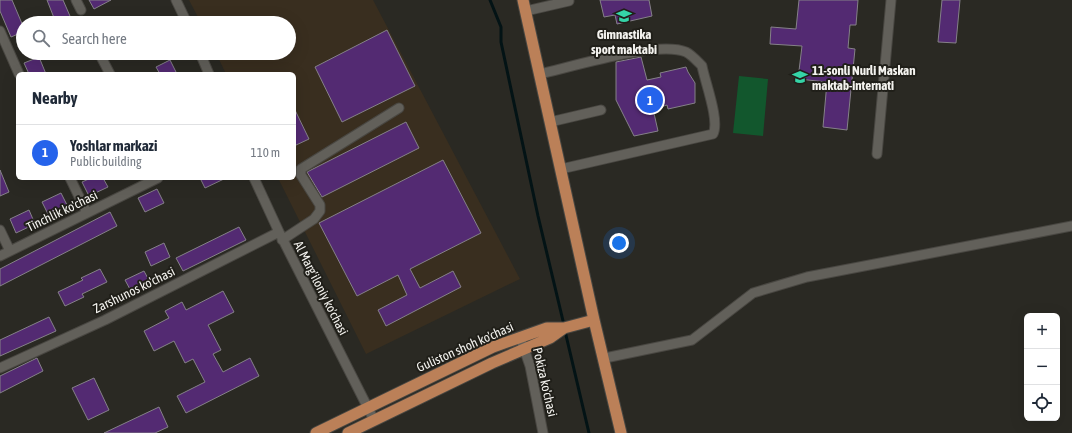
<!DOCTYPE html>
<meta charset="utf-8">
<style>
:root{--surface:#fff;--page:#f6f6f7;--text:#1f2937;--muted:#747a83;--line:#e0e1e3;--accent:#2563eb}
body{margin:0;font-family:"Asap Condensed",sans-serif;background:var(--page);color:var(--text)}
.controls{position:absolute;right:12px;bottom:12px;display:grid;overflow:hidden;border-radius:6px;box-shadow:0 4px 16px #0002}
.controls button{width:36px;height:36px;display:grid;place-items:center;padding:0;border:0;border-bottom:1px solid var(--line);background:var(--surface);color:var(--text);font:20px sans-serif}
.you{position:absolute;left:619px;top:243px;width:14px;height:14px;margin:-10px;border:3px solid #fff;border-radius:50%;background:#1a73e8;box-shadow:0 0 0 6px #1a73e833}
.badge{display:grid;place-items:center;width:26px;height:26px;border-radius:50%;background:var(--accent);color:#fff;font-size:13px;font-weight:700}
.pin{position:absolute;translate:-50% -50%;border:2px solid #fff;box-shadow:0 1px 4px #0006}
.list{margin:0;padding:0;list-style:none}
h2{display:flex;justify-content:space-between;align-items:center;height:52px;margin:0;padding:0 16px;font-size:17px}
h2 small{font-size:13px;font-weight:400;color:var(--muted)}
.list li{display:grid;grid-template-columns:26px 1fr auto;gap:12px;align-items:center;box-sizing:border-box;height:56px;padding:0 16px;border-top:1px solid var(--line)}
.list b{display:block;font-size:15px;white-space:nowrap}
.list p{margin:0;font-size:13px;white-space:nowrap;color:var(--muted)}
.list em{font-size:13px;font-style:normal;color:var(--muted)}
.icon{flex:none;width:22px;height:22px;fill:none;stroke:currentColor;stroke-width:2;stroke-linecap:round;stroke-linejoin:round}
.map{position:relative;flex:none;width:1072px;height:433px;overflow:hidden}
.search{position:absolute;background:var(--surface);box-shadow:0 4px 16px #0002;left:16px;top:16px;width:280px;height:44px;display:flex;align-items:center;gap:10px;box-sizing:border-box;padding:0 14px;border-radius:22px;color:var(--muted);font-size:15px}
.panel{position:absolute;background:var(--surface);box-shadow:0 4px 16px #0002;left:16px;top:72px;width:280px;height:108px;border-radius:6px}
.map>svg:first-child{display:block}
.industrial{fill:#392e1f}
.green{fill:#12572d}
.lines{fill:none;stroke-linecap:round;stroke-linejoin:round}
.stream{stroke:#031315;stroke-width:3}
.building{fill:#532a72;stroke:#858188}
.minor-casing{stroke:#494742;stroke-width:11}
.major-casing{stroke:#494742;stroke-width:13}
.minor{stroke:#62605a;stroke-width:9}
.major{stroke:#bb8058;stroke-width:11}
.labels{text-anchor:middle;dominant-baseline:central;stroke-width:4;stroke-linejoin:round;paint-order:stroke}
.poi-label{font-size:13px;font-weight:bold;fill:#f4f3ef;stroke:#201f19}
.street-label{font-size:13px;fill:#f4f3ef;stroke:#201f19}
</style>
<div class="map">
<svg width="1072" height="433" viewBox="0 0 1072 433">
<rect width="100%" height="100%" fill="#2a2923"/>
<path class="industrial" d="M189,0H373L520,279L366,354L278,178H294V74H226L216,53H289V23H201Z"/>
<path class="green" d="M739,76L768,79L763,136L733,133Z"/>
<g class="lines">
<path class="stream" d="M490,0L501,27V42L538,216L564,325
M565,331L589,433"/>
</g>
<path class="building" d="M0,0H12L23,26V32L11,37L0,11Z
M47,0H63L73,23H56Z
M89,0H111L94,9Z
M600,0H649L652,16L617,24L615,15L604,17Z
M799,0H858L856,25H850L848,48L855,49L847,130L823,127L827,82L798,79L802,46L770,44L771,27L796,29Z
M942,0H960L956,43L938,42Z
M387,30L415,86L342,122L315,67Z
M39,57L46,74H29L24,63Z
M641,57L647,80L661,77L660,73L686,67L688,72L695,83V103L668,109L667,105L653,109L658,131L634,136L616,100V62Z
M170,60L177,74H160L156,67Z
M294,108L309,139L294,146Z
M406,122L419,148L322,197L307,172Z
M443,160L481,233L410,269L420,288L453,271L461,287L386,326L378,310L407,295L398,275L357,296L319,223Z
M0,170L9,192L0,196Z
M91,178H103L108,187L89,196L82,182Z
M200,178H226L205,188Z
M157,189L164,203L145,212L138,198Z
M61,193L68,207L49,216L42,202Z
M29,210L35,224L16,233L10,219Z
M110,212L117,226L0,286V269Z
M239,227L246,240L183,271L176,258Z
M164,243L170,257L151,266L145,252Z
M100,269L107,282L82,294L84,297L65,306L58,292L83,280L81,278Z
M144,271L151,284L132,293L125,280Z
M223,291L234,312L208,325L221,350L213,354L223,372L250,358L259,376L186,413L177,396L205,382L193,359L185,363L174,341L154,351L144,331L169,318L165,311L182,302L186,310Z
M49,317L56,331L0,356V340Z
M37,358L43,371L0,393V376Z
M94,378L109,410L88,420L72,388Z
M159,407L168,427L155,433H104Z"/>
<g class="lines">
<g class="minor-casing">
<path id="minor" d="M76,0L81,10
M176,0L187,23
M526,11L569,1
M0,31L19,74
M99,53L110,74
M200,53L209,74
M540,74C571,67 658,40 686,52C692,55 697,61 702,66C705,82 720,121 713,134L561,169
M550,122L601,110
M877,154L891,0
M70,178L87,213
M254,178L279,232L374,420
M0,230L10,251
M282,240L314,219L320,211V205L301,175V169L399,108
M0,256L158,178
M520,337L530,366L543,433
M605,358L692,340L753,293L807,277L1072,226
M0,368L105,320L279,232"/>
</g>
<g class="major-casing">
<path id="major" d="M523,0L594,320L621,433
M316,433L493,347L547,328H564L594,320
M348,433L492,363L550,338L564,328"/>
</g>
<use href="#minor" class="minor"/>
<use href="#major" class="major"/>
</g>
<defs>
<g id="school-bare" transform="scale(1.2)"><path d="M0-5L7-2L0 1L-7-2ZM-4 1L0 2.5L4 1V4Q0 6-4 4Z" fill="#35d4a7" stroke="#201f19" stroke-width="2.5" paint-order="stroke"/></g>
</defs>
<g fill-rule="evenodd">
<use href="#school-bare" x="624" y="16"/>
<use href="#school-bare" x="800" y="77"/>
</g>
<g class="labels">
<g class="poi-label">
<text x="624" y="34">Gimnastika<tspan x="624" dy="15">sport maktabi</tspan></text>
<text x="812" y="70" text-anchor="start">11-sonli Nurli Maskan<tspan x="812" dy="15">maktab-internati</tspan></text>
</g>
<g class="street-label">
<text transform="translate(62 211) rotate(-26)">Tinchlik ko'chasi</text>
<text transform="translate(321 288) rotate(63)">Al Marg'iloniy ko'chasi</text>
<text transform="translate(134 290) rotate(-26)">Zarshunos ko'chasi</text>
<text transform="translate(465 347) rotate(-24)">Guliston shoh ko'chasi</text>
<text transform="translate(545 382) rotate(77)">Pokiza ko'chasi</text>
</g>
</g>
</svg>
<div class="controls">
<button>+</button>
<button>−</button>
<button><svg class="icon" aria-label="locate" viewBox="0 0 24 24"><circle cx="12" cy="12" r="6"/><path d="M12 2v4M12 18v4M2 12h4M18 12h4"/></svg></button>
</div>
<div class="you"></div>
<div class="pin badge" style="left:650px;top:100px">1</div>
<div class="search"><svg class="icon" aria-label="search" viewBox="0 0 24 24"><circle cx="10" cy="10" r="6"/><path d="M15 15l6 6"/></svg>Search here</div>
<section class="panel">
<h2>Nearby<small></small></h2>
<ul class="list">
<li><span class="badge">1</span><div><b>Yoshlar markazi</b><p>Public building</p></div><em>110 m</em></li>
</ul>
</section>
</div>
